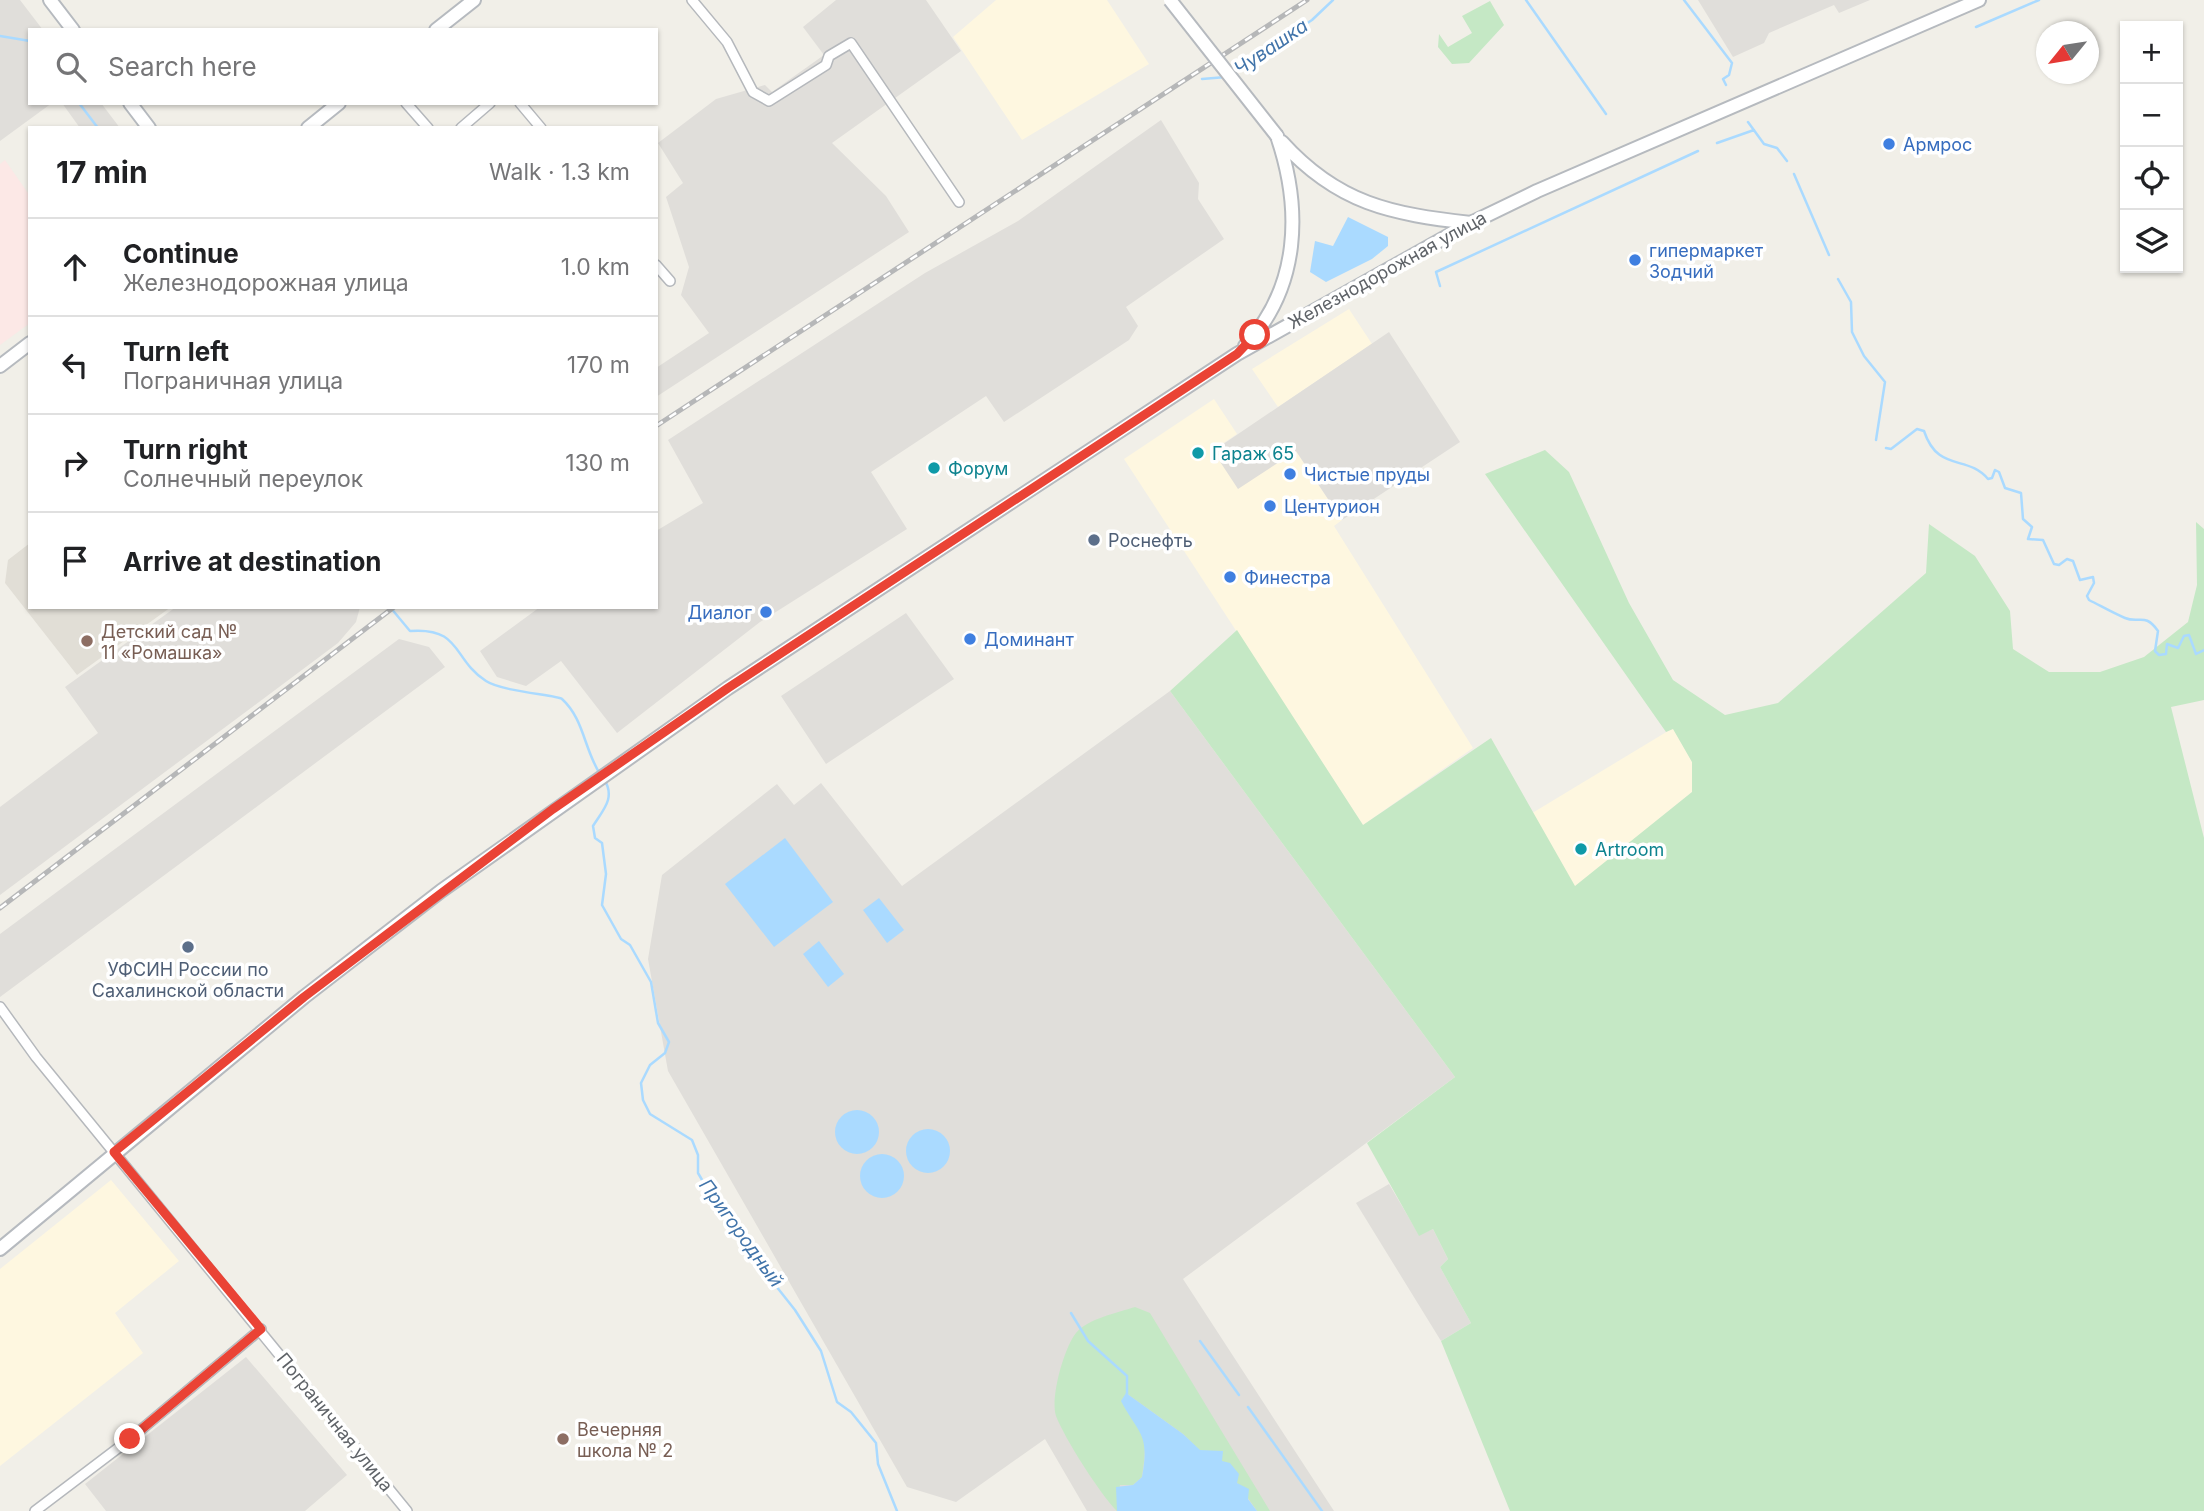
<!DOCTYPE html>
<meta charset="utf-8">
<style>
:root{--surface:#fff;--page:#f2f2f2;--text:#202124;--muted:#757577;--line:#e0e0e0}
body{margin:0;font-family:Inter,sans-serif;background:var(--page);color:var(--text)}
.controls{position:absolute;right:21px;top:21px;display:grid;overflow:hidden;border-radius:0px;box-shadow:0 2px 5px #0004}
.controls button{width:63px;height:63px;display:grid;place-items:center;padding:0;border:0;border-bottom:2px solid var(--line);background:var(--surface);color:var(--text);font:35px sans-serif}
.compass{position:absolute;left:2036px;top:21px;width:63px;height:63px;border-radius:50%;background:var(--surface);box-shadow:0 2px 5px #0004;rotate:240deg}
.stop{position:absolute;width:21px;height:21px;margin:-16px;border:5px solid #ea4335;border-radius:50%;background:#fff}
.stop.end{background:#ea4335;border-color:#fff;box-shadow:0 2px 7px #0008}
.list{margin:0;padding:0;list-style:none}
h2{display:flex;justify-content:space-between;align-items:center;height:91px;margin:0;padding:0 28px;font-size:30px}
h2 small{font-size:23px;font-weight:400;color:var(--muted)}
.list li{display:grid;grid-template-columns:46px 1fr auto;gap:21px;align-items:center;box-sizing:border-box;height:98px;padding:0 28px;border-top:2px solid var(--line)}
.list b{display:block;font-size:26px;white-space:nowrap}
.list p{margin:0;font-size:23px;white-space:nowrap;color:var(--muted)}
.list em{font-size:23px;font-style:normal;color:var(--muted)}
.icon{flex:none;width:38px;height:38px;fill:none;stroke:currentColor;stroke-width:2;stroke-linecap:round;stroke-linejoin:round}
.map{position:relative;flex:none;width:2204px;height:1511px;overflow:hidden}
.search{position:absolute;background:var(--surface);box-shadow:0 2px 5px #0004;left:28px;top:28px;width:630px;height:77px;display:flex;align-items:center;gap:18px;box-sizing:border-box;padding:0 24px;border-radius:0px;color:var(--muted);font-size:26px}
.panel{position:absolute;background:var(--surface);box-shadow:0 2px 5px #0004;left:28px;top:126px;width:630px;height:483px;border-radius:0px}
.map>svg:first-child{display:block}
.commercial{fill:#fef7e0}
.industrial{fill:#e0deda}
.education{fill:#e1ded6}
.medical{fill:#fce8e6}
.green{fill:#c5e8c5}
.water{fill:#aadaff}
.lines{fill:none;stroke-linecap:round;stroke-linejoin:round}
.stream{stroke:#aadaff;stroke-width:2.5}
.minor-casing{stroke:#b5b8bc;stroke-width:12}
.secondary-casing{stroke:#b6babf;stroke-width:16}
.minor{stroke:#fff;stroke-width:9}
.secondary{stroke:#fff;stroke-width:12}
.rail-casing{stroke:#b6b7b8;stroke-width:5}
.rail{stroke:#fff;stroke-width:2.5;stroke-dasharray:8;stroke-linecap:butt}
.secondary-bridge-casing{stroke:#b6babf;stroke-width:16;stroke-linecap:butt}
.secondary-bridge{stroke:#fff;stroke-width:12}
.route{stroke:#ea4335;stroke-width:9}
.shop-dot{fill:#3f7fe0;stroke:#fff;stroke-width:2.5}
.culture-dot{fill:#0f9aa8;stroke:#fff;stroke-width:2.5}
.service-dot{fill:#5c6f8a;stroke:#fff;stroke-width:2.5}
.education-dot{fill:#8d6e63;stroke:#fff;stroke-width:2.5}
.labels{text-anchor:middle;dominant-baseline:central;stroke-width:7;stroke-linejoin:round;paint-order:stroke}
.shop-label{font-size:18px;fill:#366cbe;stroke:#fff;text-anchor:start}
.street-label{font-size:18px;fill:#5f6368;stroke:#fff}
.culture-label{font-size:18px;fill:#0d838f;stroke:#fff;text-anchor:start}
.service-label{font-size:18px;fill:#4e5e75;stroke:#fff;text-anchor:start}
.education-label{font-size:18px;fill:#785e54;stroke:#fff;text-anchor:start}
.water-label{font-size:19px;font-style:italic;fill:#4174aa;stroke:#fff}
</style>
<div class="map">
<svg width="2204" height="1511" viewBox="0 0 2204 1511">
<rect width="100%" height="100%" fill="#f1efe8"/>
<path class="commercial" d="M996,0H1107L1149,64L1022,140L953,37Z
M1349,309L1372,344L1278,407L1252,369Z
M1214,399L1237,434L1213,450L1296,451L1342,520L1334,526L1473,748L1363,825L1124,459Z
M1673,728L1692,762V792L1575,887L1529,815Z
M111,1180L179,1261L115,1313L143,1353L0,1466V1269Z"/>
<path class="industrial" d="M0,0H20L43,30H30V103H52L0,141Z
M836,0H926L961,51L832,143L886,196L909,232L656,397V368L709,333L681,295L689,267L666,197L683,183L658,143L716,99L765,85L772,92L824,55L803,27Z
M1698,0H1870L1839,13L1834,5L1769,33L1764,43L1733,57Z
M62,103H101L120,128H80Z
M1161,120L1199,183L1198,199L1224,239L1126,307L1138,326L1129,340L1004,422L986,396L871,472L907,529L760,622L617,733L561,661L526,686L497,677L480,651L540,607H656V531L703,503L668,440L925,273L1018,221Z
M1389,332L1460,442L1342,520L1296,451L1238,489L1213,451Z
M176,607H360L356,622L338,643L0,895V807L98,733L65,687Z
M906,613L954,679L826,764L781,696Z
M399,639L429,647L445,667L0,997V934Z
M1170,691L1455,1077L1183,1279L1334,1511H1087L1045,1439L956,1502L907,1487L668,1071L648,959L662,875L777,784L794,805L821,783L902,886Z
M1389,1184L1419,1235L1433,1229L1448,1259L1440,1267L1471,1323L1441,1341L1356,1203Z
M246,1357L347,1475L305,1511H106L85,1484Z"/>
<path class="education" d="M30,543V607H171L77,675L5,583L8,560Z"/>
<path class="medical" d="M5,160L30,196V323L0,345V164Z"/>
<path class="green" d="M1490,1L1504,25L1469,63L1452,64L1438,47L1439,34L1448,47L1472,33L1462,16Z
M1545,450L1569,472L1629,603L1673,680L1725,715L1778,703L1926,573L1929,524L1975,556L2010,611L2013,649L2049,672H2100L2144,657L2188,622L2197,585L2196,522L2204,529V700L2171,707L2204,838V1511H1510L1441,1341L1471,1323L1440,1267L1448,1259L1433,1229L1419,1236L1367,1143L1455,1077L1170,691L1237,630L1363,825L1491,738L1575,886L1692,792V762L1673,729L1666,732L1485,474Z
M1135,1307L1150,1313L1270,1511H1257L1222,1461V1451H1200L1183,1434L1126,1393C1128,1417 1131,1410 1140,1427C1148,1443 1144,1461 1142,1477L1133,1485H1120L1117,1511C1100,1494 1065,1439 1056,1416C1050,1398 1064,1348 1076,1333C1089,1318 1117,1313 1135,1307Z"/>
<path class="water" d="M1348,217L1388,237V246L1372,259L1326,282L1310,272L1315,241L1333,246Z
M785,838L833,902L774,947L725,884Z
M879,898L904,930L887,943L863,910Z
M819,941L844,974L828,987L803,954Z
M835 1132a22 22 0 1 1 44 0a22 22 0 1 1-44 0Z
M906 1151a22 22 0 1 1 44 0a22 22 0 1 1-44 0Z
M860 1176a22 22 0 1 1 44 0a22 22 0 1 1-44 0Z
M1126,1393L1183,1434L1200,1450L1223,1451L1222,1461L1230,1463L1239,1474L1237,1483L1249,1489L1248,1499L1257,1511H1117L1116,1487L1133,1485L1142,1477C1150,1433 1139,1435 1121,1401Z"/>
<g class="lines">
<path class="stream" d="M1526,0L1606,114
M1684,0L1732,63L1729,75L1723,79L1726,85
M1976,27L2039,0
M0,36L30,41
M1232,73L1312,20L1333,0
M1202,79L1226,77
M79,103L98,128
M1748,122L1764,144L1777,148L1787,161
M1717,143L1754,130
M1794,174L1829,255
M1838,279L1851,302L1852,332L1864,356L1885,382L1876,440
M1440,286L1436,272L1698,151
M1886,448L1891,449L1917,429L1924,431C1938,473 1967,454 1988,479L1992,478L1995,470L1999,472L2005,488L2021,493L2023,519L2032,527L2028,539L2043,540L2054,564L2059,565L2067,559L2073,561L2080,580L2093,577L2094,583L2087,596L2089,600C2101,606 2113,613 2125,618C2139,624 2145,612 2158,631L2155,651L2159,655L2166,654L2167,644L2178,648L2184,636L2189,635L2196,654L2204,650
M390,607L410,631C462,627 452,659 486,681C503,692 558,695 562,699C584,719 584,749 600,774
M604,779C616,798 603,810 593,826L595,838L602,843L606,874L602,905L621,939L630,945L651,982L658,1023L669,1042L665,1053L650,1065L641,1083L643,1100L650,1114L692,1140L698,1155V1173L712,1197L732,1217L743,1238L755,1247L776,1286L795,1310L821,1351L837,1402L851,1412L876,1443L878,1464L897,1511
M1071,1313L1088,1341L1127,1376V1396
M1200,1341L1239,1395
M1248,1407L1322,1511"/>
<g class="minor-casing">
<path id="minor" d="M692,0L727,42L753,92L769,101L826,65L829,56L851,43L959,202
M406,103L428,128
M520,103L541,128
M461,128L490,103
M656,265L670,281
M0,1007L36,1057L407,1511
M35,1511L130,1439L261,1329"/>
</g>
<g class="secondary-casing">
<path id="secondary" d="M50,0L73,30
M436,30L474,0
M130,103L149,128
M308,128L339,103
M1282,142C1338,204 1391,214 1471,223
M1245,346C1300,287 1302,209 1277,136
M0,366L30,343
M0,1249L304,997L441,891L728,688L1237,354L1471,223L1537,191L1979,0"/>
</g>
<use href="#minor" class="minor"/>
<use href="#secondary" class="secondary"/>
<g class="rail-casing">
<path id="rail" d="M656,426L1307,0
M0,908L394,607"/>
</g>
<use href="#rail" class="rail"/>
<g class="secondary-bridge-casing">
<path id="secondary-bridge" d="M1170,0L1277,136"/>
</g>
<use href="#secondary-bridge" class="secondary-bridge"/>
</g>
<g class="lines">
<path class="route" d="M130,1439L261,1329L114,1152L304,997L553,809L728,688L1237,354L1255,335"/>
</g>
<g class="shop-dot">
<circle cx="1889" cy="144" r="7"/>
<circle cx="1635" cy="260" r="7"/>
<circle cx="1290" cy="474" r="7"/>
<circle cx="1270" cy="506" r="7"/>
<circle cx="1230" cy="577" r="7"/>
<circle cx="766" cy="612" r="7"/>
<circle cx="970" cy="639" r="7"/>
</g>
<g class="culture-dot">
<circle cx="1198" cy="453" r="7"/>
<circle cx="934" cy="468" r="7"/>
<circle cx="1581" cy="849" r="7"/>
</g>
<g class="service-dot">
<circle cx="1094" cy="540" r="7"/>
<circle cx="188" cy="947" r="7"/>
</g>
<g class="education-dot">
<circle cx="87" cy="641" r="7"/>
<circle cx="563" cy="1439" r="7"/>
</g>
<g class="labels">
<g class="shop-label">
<text x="1903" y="144">Армрос</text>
<text x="1649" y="250">гипермаркет<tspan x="1649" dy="21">Зодчий</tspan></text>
<text x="1304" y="474">Чистые пруды</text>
<text x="1284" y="506">Центурион</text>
<text x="1244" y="577">Финестра</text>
<text x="752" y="612" text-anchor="end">Диалог</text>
<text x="984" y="639">Доминант</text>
</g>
<g class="street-label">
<text transform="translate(1387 270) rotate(-29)">Железнодорожная улица</text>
<text transform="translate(335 1422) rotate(51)">Пограничная улица</text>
</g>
<g class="culture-label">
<text x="1212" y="453">Гараж 65</text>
<text x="948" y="468">Форум</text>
<text x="1595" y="849">Artroom</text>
</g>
<g class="service-label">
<text x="1108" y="540">Роснефть</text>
<text x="188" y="969" text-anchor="middle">УФСИН России по<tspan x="188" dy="21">Сахалинской области</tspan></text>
</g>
<g class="education-label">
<text x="101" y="631">Детский сад №<tspan x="101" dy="21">11 «Ромашка»</tspan></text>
<text x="577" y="1429">Вечерняя<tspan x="577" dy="21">школа № 2</tspan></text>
</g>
<g class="water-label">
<text transform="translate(1271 47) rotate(-34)">Чувашка</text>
<text transform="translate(741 1233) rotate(54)">Пригородный</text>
</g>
</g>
</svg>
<div class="controls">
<button>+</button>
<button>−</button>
<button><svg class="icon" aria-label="locate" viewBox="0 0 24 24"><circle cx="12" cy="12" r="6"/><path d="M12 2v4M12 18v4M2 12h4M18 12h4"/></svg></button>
<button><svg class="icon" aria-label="layers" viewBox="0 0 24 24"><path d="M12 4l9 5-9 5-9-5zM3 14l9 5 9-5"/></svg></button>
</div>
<svg class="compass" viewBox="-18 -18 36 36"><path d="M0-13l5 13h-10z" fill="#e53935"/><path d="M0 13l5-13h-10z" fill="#757577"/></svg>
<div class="stop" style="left:1255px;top:335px"></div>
<div class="stop end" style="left:130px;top:1439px"></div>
<div class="search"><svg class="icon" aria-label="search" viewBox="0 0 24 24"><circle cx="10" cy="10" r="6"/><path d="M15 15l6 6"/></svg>Search here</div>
<section class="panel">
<h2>17 min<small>Walk · 1.3 km</small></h2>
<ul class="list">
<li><svg class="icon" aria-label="ahead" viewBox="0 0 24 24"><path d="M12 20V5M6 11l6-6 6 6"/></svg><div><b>Continue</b><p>Железнодорожная улица</p></div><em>1.0 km</em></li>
<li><svg class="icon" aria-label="left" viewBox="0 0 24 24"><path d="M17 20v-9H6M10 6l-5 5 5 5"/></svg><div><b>Turn left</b><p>Пограничная улица</p></div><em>170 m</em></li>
<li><svg class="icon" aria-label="right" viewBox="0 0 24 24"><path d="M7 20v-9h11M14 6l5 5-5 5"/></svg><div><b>Turn right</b><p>Солнечный переулок</p></div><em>130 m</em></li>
<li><svg class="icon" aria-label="arrive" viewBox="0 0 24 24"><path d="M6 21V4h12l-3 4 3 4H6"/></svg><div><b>Arrive at destination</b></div></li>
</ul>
</section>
</div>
